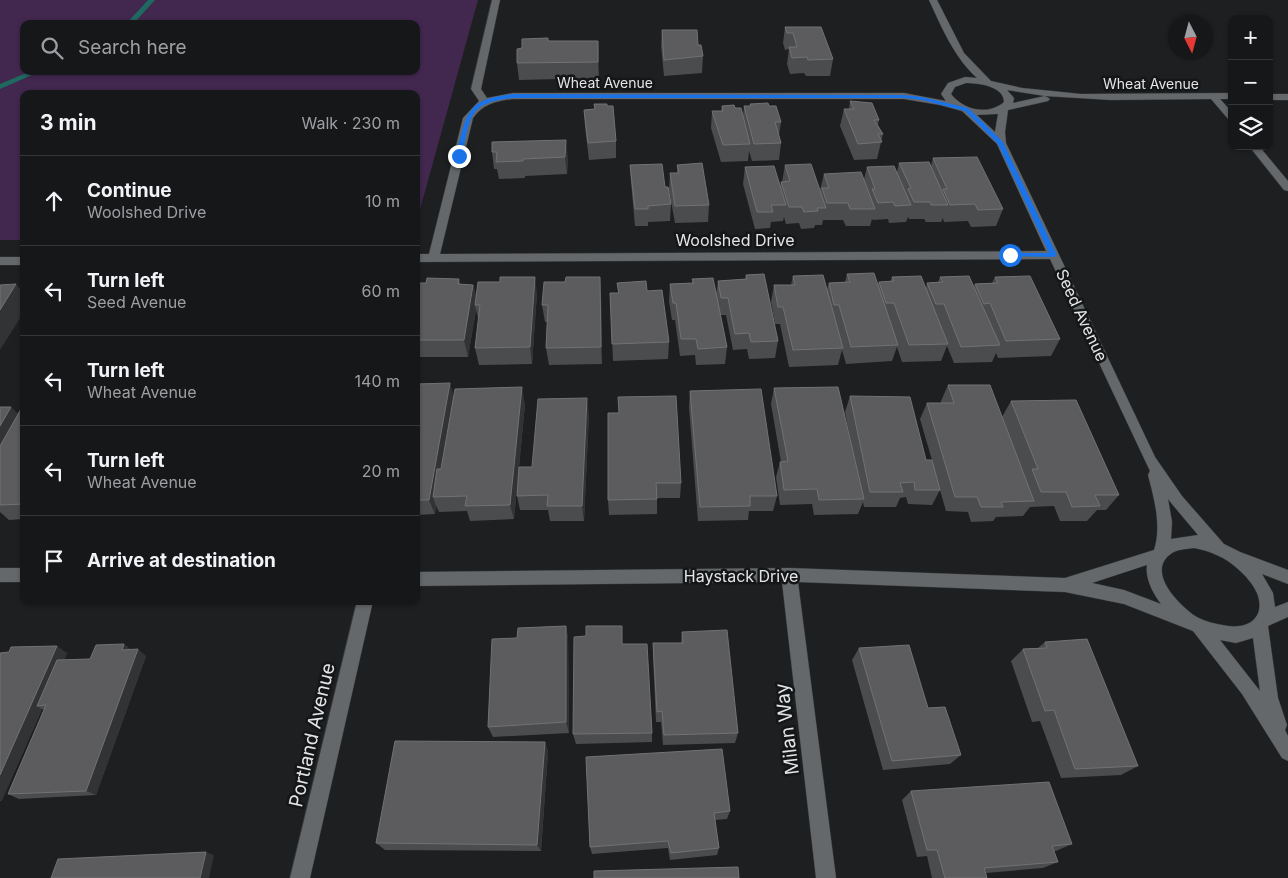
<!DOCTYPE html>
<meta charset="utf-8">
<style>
:root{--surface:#161719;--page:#232426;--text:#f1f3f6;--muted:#9e9fa2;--line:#353638}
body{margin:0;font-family:Inter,sans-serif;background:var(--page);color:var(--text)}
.controls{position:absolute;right:15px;top:15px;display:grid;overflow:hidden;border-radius:10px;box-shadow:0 1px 4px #0004}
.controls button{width:45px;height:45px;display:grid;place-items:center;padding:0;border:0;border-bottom:1px solid var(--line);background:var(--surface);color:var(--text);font:25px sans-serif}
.compass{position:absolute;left:1168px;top:15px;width:45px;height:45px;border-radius:50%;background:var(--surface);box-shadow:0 1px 4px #0004;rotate:174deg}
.stop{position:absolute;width:15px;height:15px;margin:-11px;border:4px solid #1a73e8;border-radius:50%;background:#fff}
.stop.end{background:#1a73e8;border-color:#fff;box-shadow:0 1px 5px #0008}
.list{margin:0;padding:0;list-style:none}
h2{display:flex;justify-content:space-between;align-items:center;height:65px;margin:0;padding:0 20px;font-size:21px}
h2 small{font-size:16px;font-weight:400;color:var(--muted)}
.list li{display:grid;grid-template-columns:32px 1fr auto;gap:15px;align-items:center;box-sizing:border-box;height:90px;padding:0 20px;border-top:1px solid var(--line)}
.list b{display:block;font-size:19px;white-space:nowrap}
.list p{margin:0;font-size:16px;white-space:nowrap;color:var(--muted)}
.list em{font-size:16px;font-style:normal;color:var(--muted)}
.icon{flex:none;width:28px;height:28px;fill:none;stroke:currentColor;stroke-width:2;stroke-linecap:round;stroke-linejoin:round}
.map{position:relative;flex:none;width:1288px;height:878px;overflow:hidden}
.search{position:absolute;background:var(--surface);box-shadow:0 1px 4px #0004;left:20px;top:20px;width:400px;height:55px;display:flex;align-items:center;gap:12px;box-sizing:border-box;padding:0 18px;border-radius:10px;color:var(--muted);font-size:19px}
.panel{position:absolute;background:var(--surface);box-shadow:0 1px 4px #0004;left:20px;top:90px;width:400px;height:515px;border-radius:10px}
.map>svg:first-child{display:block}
.green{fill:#42274f;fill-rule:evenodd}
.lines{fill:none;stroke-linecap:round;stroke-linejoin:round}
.stream{fill:#1f6a60;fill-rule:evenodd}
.minor-casing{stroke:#37393a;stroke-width:1}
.minor{fill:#65686a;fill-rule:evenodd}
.wall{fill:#4b4c4e}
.shaded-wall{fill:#323335}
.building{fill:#5c5c5f;stroke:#717274}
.route{fill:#1a73e8}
.labels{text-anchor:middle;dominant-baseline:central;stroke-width:5;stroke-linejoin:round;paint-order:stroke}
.far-street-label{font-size:14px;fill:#e3e5e6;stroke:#141617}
.street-label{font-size:16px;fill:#e3e5e6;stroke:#141617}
.near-street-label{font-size:19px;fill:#e3e5e6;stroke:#141617}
</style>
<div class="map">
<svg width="1288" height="878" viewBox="0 0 1288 878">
<rect width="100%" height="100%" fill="#1d1f21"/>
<path class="green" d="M0,0H478L416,224V94H24V240H0ZM24,24H416V71H24Z"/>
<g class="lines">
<path class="stream" d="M148,0H155L133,24H126Z
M31,71H41L0,89V84Z"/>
<g class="minor-casing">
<path id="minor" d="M492,0H500L481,89L487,98L513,93H904L946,101L941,94L948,83L965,77L977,78C954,57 942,28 929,0H937L964,53L991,81L1022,88L1081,94L1232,93V99H1220L1232,112V121L1229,120L1211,99L1111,100L1045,96L1050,99L1048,101L1008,110L1005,132L1006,143L1155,457L1182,496L1224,544L1240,552L1288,570V584L1262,574L1273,593L1275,607L1288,602V617L1268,626L1278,698L1287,725L1285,730L1288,736V761L1282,758L1242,694L1193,631L1124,604L1065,592L798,582L836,878H816L782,582L416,586V572L789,568L1065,578L1154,550C1162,526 1154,498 1148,475L1150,471L1050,259L416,262V254H429L463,118L479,101L471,89ZM966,83C978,83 1004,86 1004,102C988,116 963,110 951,94L955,87ZM1007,90L1045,96L1013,103L1014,98ZM513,99H904L940,105L962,111L997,144L1046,251L440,254L473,118C483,104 496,101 513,99ZM998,114L995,132L977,115ZM1168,499L1172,504L1198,535L1171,539L1172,522ZM1194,548C1210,551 1225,557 1238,569C1245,575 1253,584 1257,593C1266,616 1250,629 1228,626C1216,624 1205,622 1195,616C1178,604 1145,571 1172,553C1178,549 1187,549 1194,548ZM1147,565C1145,579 1153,593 1161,604L1124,590L1092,583ZM1253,638L1260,691L1220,640L1236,643Z
M1269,94H1288V100H1269Z
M1249,146H1259L1288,181V191L1284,190Z
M0,257H24V265H0Z
M0,568H24V582H0Z
M357,601H373L310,878H290Z"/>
</g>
<use href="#minor" class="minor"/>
</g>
<path class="wall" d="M785,27L833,59L830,76H806L804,73L790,74L787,64L789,49L785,50L783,43Z
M662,30L698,45L703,56L702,73L664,76L661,46Z
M549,41H598L599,78L519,80L517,63L522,48Z
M850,101L879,120L878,125L883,134L877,159L854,160L840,126L844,109H849Z
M750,104L769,106L781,122L779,135L781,143L779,160L752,161L749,151L748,161L721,162L711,128L712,111H721L722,106L735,108L743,116L744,106H750Z
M607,106L616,141V158L589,160L585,127L584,110L595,109Z
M492,142L568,157L567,174L525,176V178L499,179L497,169H494L492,152Z
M933,158L1003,209L996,226L971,227L968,221L944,222L943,218L941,222H926L924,219H909L908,217L906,222L889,223L888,219L873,220L872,219L870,226H846L843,220H823L822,225H815L814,228L801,229L799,223L786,224L784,217L783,221L771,222L770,228L755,229L743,184L745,167L780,186L781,182H782L785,165L821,194L820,190L824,174L864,179L867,167L897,172L899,163L931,166Z
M630,165L665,187L671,204L670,221L648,222V226H635L631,182Z
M677,165L709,205L708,222L675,223L669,190L670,173H677Z
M847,274L878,284L879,282H890L892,277L926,288L927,283L938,282L940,277L974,287L975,284L992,283L995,277L1060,339L1051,356L998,358L996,353L992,362L954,363L947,346L941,361L902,362L897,347L892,361L846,364L842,350L838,365L789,367L780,324H775L771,302L774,285H791L793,276L827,289L829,283L845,282Z
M746,275L778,341L775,358L749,359L747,349L733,350L726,315H720L727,347L725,364L696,365L695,355L680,356L675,320H672L669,301L670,284L692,283V279L716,295L718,281L745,279Z
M459,279L460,284L473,285L476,296L537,293L532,364L479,365L475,348L479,321L476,310L468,357H416V283H426Z
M617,283L647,291L669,342L668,359L613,361L610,293H618Z
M601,293L602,364L549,365L546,348L548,322H545L542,305Z
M416,384L454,397L525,404L514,519L470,521L467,511L439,512L436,506L435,514L416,515Z
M948,385L1002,417L1011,401L1119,495L1106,510H1097L1087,521H1060L1054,506L1030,507L1023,516L996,517L993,521L971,522L968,512L946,511L936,476L940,490L932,505L908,504L906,497L900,498L896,507H864L863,502L858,514L814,515L812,504L780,505L776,477L780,462H781L771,404L774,388L851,444L845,412L850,396L926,460H932L920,419L927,403H941V401Z
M690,391L777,496L773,511H749L748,520L698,521L689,407Z
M0,407L18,414L24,409V519L9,520L0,512Z
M608,413L681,483L680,498H657V514L609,515L608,500Z
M589,414L584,521H550L548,510H520L517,496Z
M566,626L568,638L569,733L493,737L488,727L517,638Z
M682,632L738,733L735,743L663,745L661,722H656L653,656V643H681Z
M1045,642L1138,766L1121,775L1061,778L1040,721L1032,722L1011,661L1023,649L1038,648Z
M623,644L652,733V742L576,744L573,734Z
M859,648L928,708L961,755L950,764L883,770L852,660Z
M131,650L146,656L96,795L19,799L8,794L45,710L42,709L2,800L0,801V653H67L64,660L90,659Z
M545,742L548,752L541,851L385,850L376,843Z
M586,757L730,811L727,819L715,820L719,848L717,855L670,860L668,848L592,854L590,847Z
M911,791L1072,844L1056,851H1054L1058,862L1043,868L986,873L987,878H932L927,856L917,857L902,800Z"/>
<path class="shaded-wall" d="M598,41L599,57V78L598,62Z
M566,140L568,157L567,174L565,157Z
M535,277L537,293L532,364L530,347Z
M600,277L601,293L602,364L601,347Z
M16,284L24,294V312L0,350V310Z
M473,285L477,301L475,305L476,310L468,357L464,340Z
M450,383L455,400L438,497H433L436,506L435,514L429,500Z
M522,387L525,404L514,519L510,505Z
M587,398L589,414L584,521L582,506Z
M11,407L24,419L0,472V426Z
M566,626L568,638L569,733L566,722Z
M124,644L132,650H122Z
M57,646L67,653L44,706H37L42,709L2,800H0V775Z
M138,649L146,656L96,795L86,791Z
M545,742L548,752L541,851L537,845Z
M206,852L214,855L209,878H200Z"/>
<path class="building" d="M785,27H821L833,59L808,60L807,57L792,58L789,47H797L793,33H787Z
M662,30H697L698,45H701L703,56L664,60Z
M548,38V41H598V62L517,63V49L522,48V39Z
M850,101L872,103L879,120H874L883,134H878L882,142L858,144L844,109H854Z
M768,103L769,106H776L781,122H775L781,143L754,144L744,106H751L750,104Z
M594,104H607V106H613L616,141L588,143L584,110L595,109Z
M734,105L735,108H741L750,144L723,145L712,111H723L722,106Z
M566,140L565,157L523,159V161L496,162L497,152H492V142Z
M977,157L1003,209L978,210L975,204L950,205L943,189H947L933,158Z
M929,162L948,205H931L930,202H914L908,189L911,188L899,163Z
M702,163L709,205L675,206L670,173H679L677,165Z
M662,164L665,187H668L671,204L648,206V209H635L630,165Z
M811,164L826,208H817L818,211L804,212L802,207H789L781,182L790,181L785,165Z
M774,166L786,205H771L773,212H757L745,167Z
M894,166L911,205L895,206L893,202L878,203L872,189H875L867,167Z
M861,172L875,209H850L848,203H827L822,188H829L824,174Z
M874,273L898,345L851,347L839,305H834L829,283L850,282L847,274Z
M764,274L778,341L751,342L749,333L735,334L728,298H721L718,281L747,279L746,275Z
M823,275L843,348L793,350L783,307H778L774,285H795L793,276Z
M921,276L948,344L909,345L894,303H886L879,282L894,281L892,277Z
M969,276L1000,345L961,347L944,304H936L927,283L943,282L940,277Z
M1030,276L1060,339L1006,341L990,303L984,304L975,284L998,283L995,277Z
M500,277H535L530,347L475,348L480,305H475L478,282H500Z
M566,277H600L601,347L546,348L548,305H542L544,282H565Z
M427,278L459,279L458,284L473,285L464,340H416V283H426Z
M713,278L727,347L698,349L696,339H681L676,303H673L670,284L694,283L692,279Z
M646,281L647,291L662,290L669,342L612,344L610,293H619L617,283Z
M16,284L0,310V285Z
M450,383L429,500H416V384Z
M948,385H990L1034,501L1001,502L1003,507H981L977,497H955L927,403H954Z
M522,387L510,505L465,506L467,496L433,497L437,469H441L455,389Z
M838,387L864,499L819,500L817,489L784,490L780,462L788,461L774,388Z
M761,389L777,496H750V506L700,507L690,391Z
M676,396L681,483H656L657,499L608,500V413H619L618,397Z
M850,396L910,397L926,460H932L940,490H915L914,482L900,483L903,492H870Z
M587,398L582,506H547L548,495L517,496L519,467H532L538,399Z
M1076,400L1119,495H1095L1100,506L1072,507L1066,492H1041L1032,469H1038L1011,401Z
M0,407H11L0,426Z
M21,409H24V504L0,505V446Z
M566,626V722L488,727L492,639L517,638L518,628Z
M586,626H622V644H647L652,733L573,734L574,637L586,636Z
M727,630L738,733L664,735L662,711L657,712L653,643H683L682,632Z
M1087,639L1138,766L1075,769L1054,710L1045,711L1023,649L1047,648L1045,642Z
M124,644L122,650L138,649L86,791L8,794L46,705L37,706L57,660L90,659L96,645Z
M909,645L928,708L945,707L961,755L892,761L859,648Z
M57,646L0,775V653L9,652L11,647Z
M395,741L545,742L537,845L376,843Z
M722,749L730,811L714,813L719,848L671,853L668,841L590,847L586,757Z
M1049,782L1072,844L1052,846L1058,862L984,868L987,878H945L937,850H927L911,791Z
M206,852L200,878H51L58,859Z
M738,867L739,878H594V871Z"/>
<path class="route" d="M513,94L904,95L922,97L968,108L1003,142L1057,255L1054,257L1008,256L1007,255L1010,253H1049L998,144L965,111L922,100L904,98H513C467,103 471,117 462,156L457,158C456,151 459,142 461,135C469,102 481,98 513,94Z"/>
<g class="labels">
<g class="far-street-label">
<text x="605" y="82">Wheat Avenue</text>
<text x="1151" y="83">Wheat Avenue</text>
</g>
<g class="street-label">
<text x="735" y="240">Woolshed Drive</text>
<text transform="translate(1082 315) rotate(65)">Seed Avenue</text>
<text x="741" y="576">Haystack Drive</text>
</g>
<g class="near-street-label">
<text transform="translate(787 729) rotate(-97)">Milan Way</text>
<text transform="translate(312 735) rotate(-77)">Portland Avenue</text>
</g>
</g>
</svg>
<div class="controls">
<button>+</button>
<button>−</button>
<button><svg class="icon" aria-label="layers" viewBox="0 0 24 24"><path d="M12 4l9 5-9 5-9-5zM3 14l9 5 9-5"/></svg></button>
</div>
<svg class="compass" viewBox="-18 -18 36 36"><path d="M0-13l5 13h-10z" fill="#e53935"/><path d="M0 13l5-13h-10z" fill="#9e9fa2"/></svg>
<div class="stop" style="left:1010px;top:255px"></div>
<div class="stop end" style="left:459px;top:156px"></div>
<div class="search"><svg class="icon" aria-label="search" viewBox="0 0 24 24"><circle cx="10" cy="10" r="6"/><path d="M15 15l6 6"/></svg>Search here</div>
<section class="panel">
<h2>3 min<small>Walk · 230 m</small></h2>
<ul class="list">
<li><svg class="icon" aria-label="ahead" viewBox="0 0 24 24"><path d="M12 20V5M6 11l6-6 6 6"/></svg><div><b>Continue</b><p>Woolshed Drive</p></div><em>10 m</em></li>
<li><svg class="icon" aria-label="left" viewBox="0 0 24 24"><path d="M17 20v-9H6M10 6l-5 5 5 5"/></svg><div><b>Turn left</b><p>Seed Avenue</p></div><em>60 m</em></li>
<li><svg class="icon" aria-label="left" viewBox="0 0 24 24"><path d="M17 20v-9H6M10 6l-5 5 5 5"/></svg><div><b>Turn left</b><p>Wheat Avenue</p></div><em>140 m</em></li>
<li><svg class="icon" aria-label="left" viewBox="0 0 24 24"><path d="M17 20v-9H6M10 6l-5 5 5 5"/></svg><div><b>Turn left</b><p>Wheat Avenue</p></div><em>20 m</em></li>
<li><svg class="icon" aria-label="arrive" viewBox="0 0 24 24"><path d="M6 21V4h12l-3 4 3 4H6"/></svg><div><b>Arrive at destination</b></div></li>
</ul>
</section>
</div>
